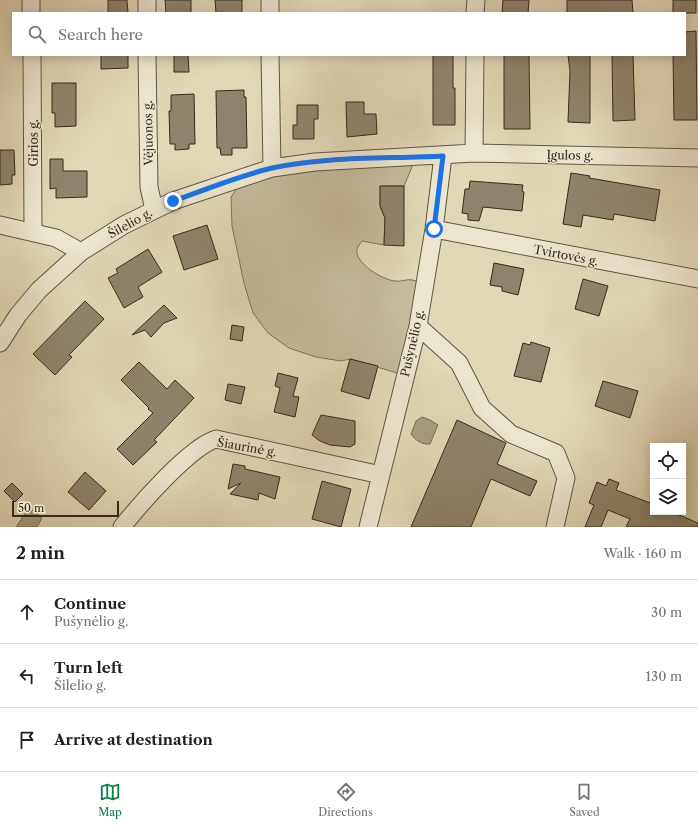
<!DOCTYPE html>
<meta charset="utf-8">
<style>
:root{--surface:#fff;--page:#f2f2f2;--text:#202124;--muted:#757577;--line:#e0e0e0;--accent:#0b8043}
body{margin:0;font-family:"Libre Caslon Text",serif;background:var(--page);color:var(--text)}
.controls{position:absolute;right:12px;bottom:12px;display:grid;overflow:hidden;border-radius:0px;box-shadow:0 2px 10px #0003}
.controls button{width:36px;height:36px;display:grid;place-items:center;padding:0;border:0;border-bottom:1px solid var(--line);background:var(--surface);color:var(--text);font:20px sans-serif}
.scale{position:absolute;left:12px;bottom:10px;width:107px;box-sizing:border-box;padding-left:4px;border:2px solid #352a1d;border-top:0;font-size:11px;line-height:14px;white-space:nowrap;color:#352a1d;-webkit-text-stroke:3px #ece6d0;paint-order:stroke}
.stop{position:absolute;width:12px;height:12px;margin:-9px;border:3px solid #1a73e8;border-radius:50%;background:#fff}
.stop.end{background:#1a73e8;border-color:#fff;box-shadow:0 1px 4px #0008}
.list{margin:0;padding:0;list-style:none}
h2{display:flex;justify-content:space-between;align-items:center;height:52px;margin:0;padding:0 16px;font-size:17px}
h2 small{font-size:13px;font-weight:400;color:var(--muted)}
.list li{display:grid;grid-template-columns:26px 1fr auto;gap:12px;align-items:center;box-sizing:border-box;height:64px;padding:0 16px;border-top:1px solid var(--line)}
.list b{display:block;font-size:15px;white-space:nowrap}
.list p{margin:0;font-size:13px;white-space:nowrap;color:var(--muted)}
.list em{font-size:13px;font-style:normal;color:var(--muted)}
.icon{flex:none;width:22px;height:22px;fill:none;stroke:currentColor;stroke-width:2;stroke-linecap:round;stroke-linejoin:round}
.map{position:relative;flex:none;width:698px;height:527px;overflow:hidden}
.search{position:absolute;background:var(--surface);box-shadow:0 2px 10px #0003;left:12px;right:12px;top:12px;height:44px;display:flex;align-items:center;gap:10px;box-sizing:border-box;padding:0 14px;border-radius:0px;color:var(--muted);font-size:15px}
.sheet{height:244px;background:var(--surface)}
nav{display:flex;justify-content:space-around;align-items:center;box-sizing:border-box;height:56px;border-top:1px solid var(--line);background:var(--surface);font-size:11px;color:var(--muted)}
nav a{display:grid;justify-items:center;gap:2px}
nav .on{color:var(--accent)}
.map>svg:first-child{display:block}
.green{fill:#c4ba9d;stroke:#7c725d}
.water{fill:#a79d83;stroke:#796f5a}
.building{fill:#8e846d;stroke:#352a1d}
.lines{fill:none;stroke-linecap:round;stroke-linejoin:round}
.minor-casing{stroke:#605644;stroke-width:19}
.minor{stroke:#ece6d0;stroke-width:17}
.route{stroke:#1a73e8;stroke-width:5}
.labels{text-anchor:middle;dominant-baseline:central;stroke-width:3;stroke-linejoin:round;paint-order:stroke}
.street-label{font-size:12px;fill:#352a1d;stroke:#ece6d0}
</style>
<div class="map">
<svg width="698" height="527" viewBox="0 0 698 527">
<rect width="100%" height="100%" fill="#e1d8b7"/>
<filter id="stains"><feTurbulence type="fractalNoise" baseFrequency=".005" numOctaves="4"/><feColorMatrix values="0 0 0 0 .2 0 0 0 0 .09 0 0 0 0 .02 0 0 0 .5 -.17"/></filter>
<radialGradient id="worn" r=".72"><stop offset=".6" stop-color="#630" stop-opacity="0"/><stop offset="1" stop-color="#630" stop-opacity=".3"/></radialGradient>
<path class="green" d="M407,158L412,167L404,186H380V206L385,218L384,245L362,241C360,244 358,246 357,249C354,263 383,280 395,281C405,282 407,277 419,282L404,375L350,359L341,361L316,357L289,348L268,333L253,313L244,283L232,226L231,197L245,176Z"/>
<path class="water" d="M422,417L430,420L438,425L430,444C422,445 415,440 411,434L416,421Z
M33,510L42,518L37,527H16L25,514Z"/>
<path class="building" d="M108,0H127L128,13H108Z
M165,0H191V13H166Z
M215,0H242V13H216Z
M503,0H529L528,13H502Z
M567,0H632L633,13H567Z
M673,0H696V13H673Z
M696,31L697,120H674L673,55H685V32Z
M101,55H128V68L101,69Z
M174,55H188L189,72H174Z
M433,55H453V88H455V125H433Z
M504,55H529L530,129H504Z
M568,55H590V123L568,122L570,71Z
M612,55H633L635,120L613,121Z
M52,83H76V126L55,127V113H52Z
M244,90V97H246L247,148H232V155H221L220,148H217L216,91Z
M194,94L195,144H189V149L175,150V144H170L169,111H171V95Z
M346,102H364V114H376L377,134L347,137Z
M297,105H318V119H314V139H293V125H297Z
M0,150H14L15,175H12V184L0,185Z
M50,159H63V171H87V197L56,198V188L50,189Z
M571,173L590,176L589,178L660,190L655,221L614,214L613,220L583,215L581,227L563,224Z
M470,181L523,185L522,191L524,192L522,211L483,207L479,221L468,220V214L462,213L465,189H469Z
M380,186H404V246L384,245L385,218L380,206Z
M207,225L218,259L184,270L173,236Z
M148,249L162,272L138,287L143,297L124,308L108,278L118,273L116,269Z
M494,263L524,269L518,295L502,291V287L490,285Z
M583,279L608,286L599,316L575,309Z
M85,301L104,319L69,355L72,357L55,375L33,354Z
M164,305L177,318L164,323L151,337L145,330L132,335Z
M232,325L244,327L242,341L230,339Z
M531,342L550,348L541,382L514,376L523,343L530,345Z
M350,359L378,366L369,399L341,391Z
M139,362L167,389L175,380L194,398L154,440L157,442L133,465L117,449L153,413L148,409L149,408L121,380Z
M278,373L298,378L293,396L299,397L295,417L274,412L280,388L275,386Z
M603,381L638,391L630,418L595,406Z
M228,384L245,387L241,404L225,400Z
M321,415L355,421V444L350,447L330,445L320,441L312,435Z
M457,420L506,443L497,464L537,481L530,496L491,479L471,527H411Z
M233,464L245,466V469L280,477L275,499L259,493L258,500L230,494L241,483L228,489Z
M85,472L106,491L89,510L68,492Z
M609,479L619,483L616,490L653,504V512H672L698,523V527H626L630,519L608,510L601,527H585L594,505L589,503L597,482L606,486Z
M322,481L351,489L341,527L312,519Z
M12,483L23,494L15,502L4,491Z"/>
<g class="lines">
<g class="minor-casing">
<path id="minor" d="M31,0V13
M147,0V13
M270,0V13
M475,13L476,0
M32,55L33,232
M147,55L149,187L154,210
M270,55L272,168
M474,153L475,55
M0,225L56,238L81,252
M434,229L698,279
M418,326L459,363L482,408L511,434L556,453L566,478L555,527
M0,343L18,315L39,290L81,252L124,225L173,201L272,168L315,162L474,153L698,158
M122,527C140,504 190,447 216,439L381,475
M368,527L418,326L434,229L443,156"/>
</g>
<use href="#minor" class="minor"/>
</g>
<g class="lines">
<path class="route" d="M173,201C205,190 238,176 272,168C328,156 386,159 443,156L434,229"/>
</g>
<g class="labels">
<g class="street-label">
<text transform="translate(148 133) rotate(-91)">Vėjuonos g.</text>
<text transform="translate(33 143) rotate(-90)">Girios g.</text>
<text transform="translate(570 155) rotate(1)">Įgulos g.</text>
<text transform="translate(130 223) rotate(-29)">Šilelio g.</text>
<text transform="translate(566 255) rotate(11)">Tvirtovės g.</text>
<text transform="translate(412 343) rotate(-77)">Pušynėlio g.</text>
<text transform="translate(247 447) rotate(10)">Šiaurinė g.</text>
</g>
</g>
<rect width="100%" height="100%" filter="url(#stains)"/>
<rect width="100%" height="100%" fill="url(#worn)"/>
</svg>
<div class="controls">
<button><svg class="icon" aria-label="locate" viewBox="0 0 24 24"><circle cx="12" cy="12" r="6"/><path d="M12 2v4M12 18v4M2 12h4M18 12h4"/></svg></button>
<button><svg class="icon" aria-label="layers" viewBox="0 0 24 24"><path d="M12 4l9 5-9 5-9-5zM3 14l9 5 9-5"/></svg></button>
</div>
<div class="scale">50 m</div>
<div class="stop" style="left:434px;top:229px"></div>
<div class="stop end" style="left:173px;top:201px"></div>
<div class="search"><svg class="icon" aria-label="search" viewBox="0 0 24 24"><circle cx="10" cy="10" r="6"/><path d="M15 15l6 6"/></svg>Search here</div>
</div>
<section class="sheet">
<h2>2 min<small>Walk · 160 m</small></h2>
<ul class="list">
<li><svg class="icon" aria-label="ahead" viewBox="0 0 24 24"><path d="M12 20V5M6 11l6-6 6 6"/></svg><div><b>Continue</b><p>Pušynėlio g.</p></div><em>30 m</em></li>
<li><svg class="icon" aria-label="left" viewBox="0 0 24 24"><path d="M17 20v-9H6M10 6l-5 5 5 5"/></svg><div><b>Turn left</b><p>Šilelio g.</p></div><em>130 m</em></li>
<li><svg class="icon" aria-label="arrive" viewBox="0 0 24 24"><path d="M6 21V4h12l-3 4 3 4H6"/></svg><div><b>Arrive at destination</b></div></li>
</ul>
</section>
<nav>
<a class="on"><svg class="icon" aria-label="map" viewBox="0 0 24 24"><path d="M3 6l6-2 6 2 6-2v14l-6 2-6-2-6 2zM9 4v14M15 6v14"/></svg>Map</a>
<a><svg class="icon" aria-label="directions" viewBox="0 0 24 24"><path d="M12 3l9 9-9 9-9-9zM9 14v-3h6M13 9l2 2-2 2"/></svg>Directions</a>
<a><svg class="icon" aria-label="saved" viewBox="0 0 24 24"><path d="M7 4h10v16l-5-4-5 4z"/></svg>Saved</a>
</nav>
